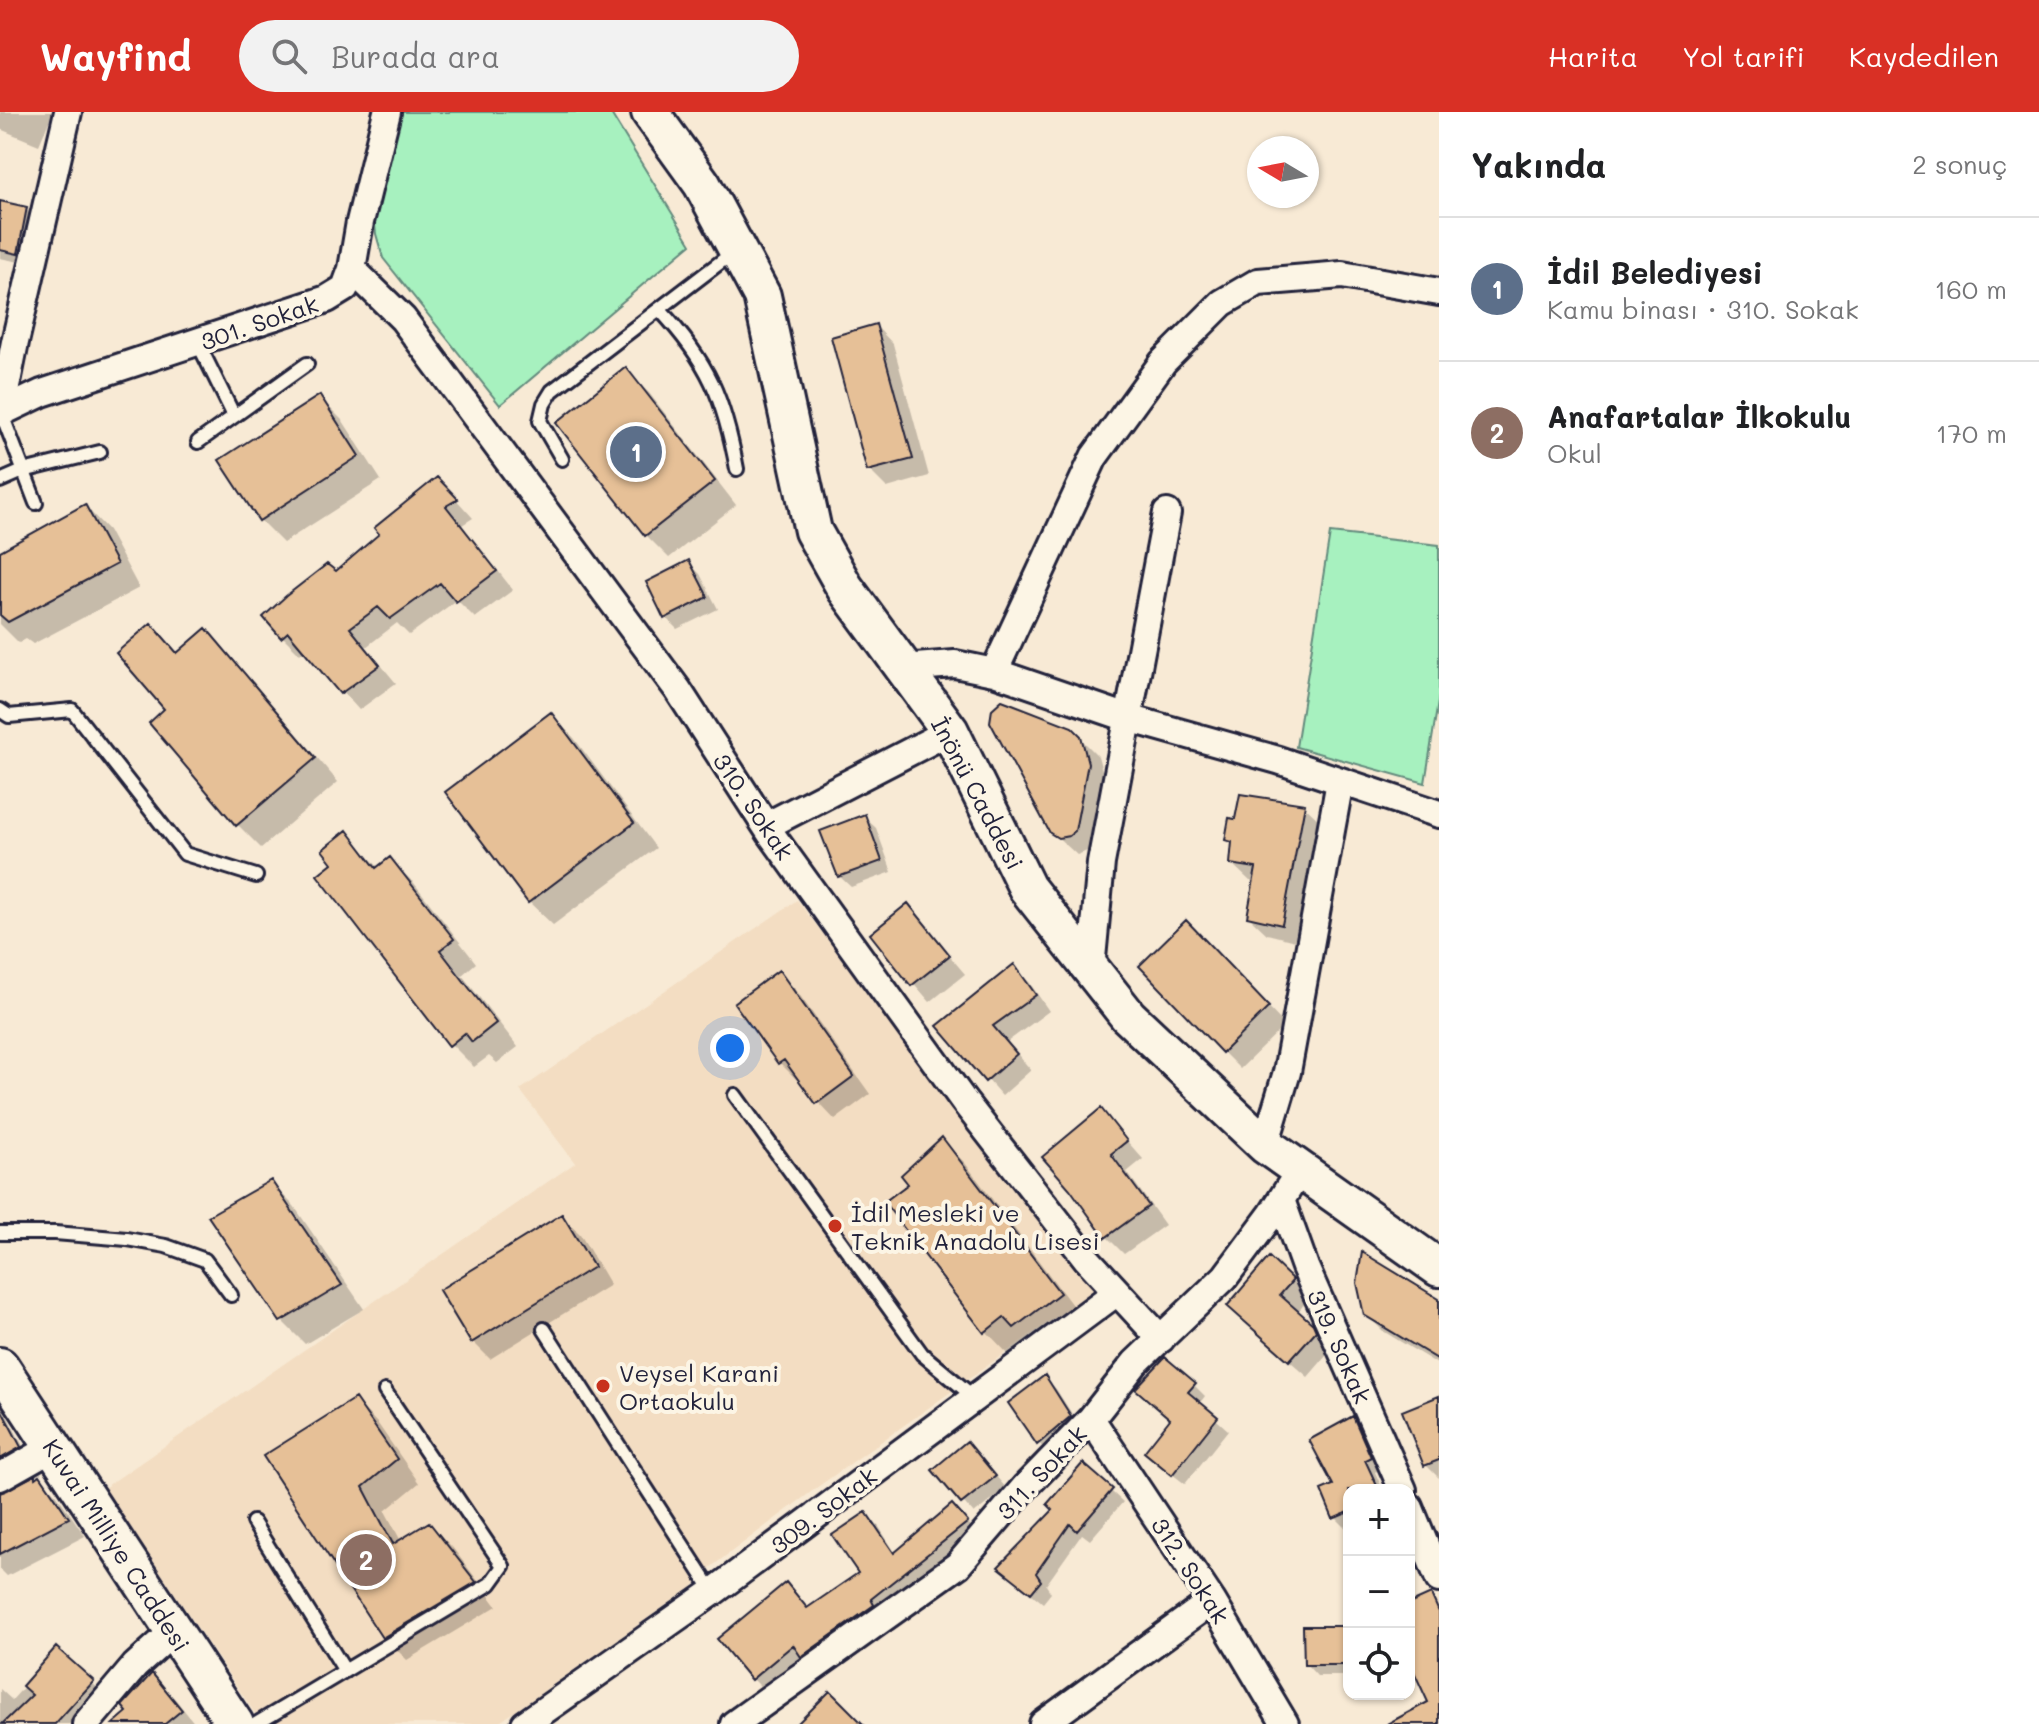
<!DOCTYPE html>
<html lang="tr">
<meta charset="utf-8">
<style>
:root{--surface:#fff;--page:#f2f2f2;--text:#202124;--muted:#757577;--line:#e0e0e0;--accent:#d93025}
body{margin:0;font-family:Mali,sans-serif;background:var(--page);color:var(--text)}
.controls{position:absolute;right:24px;bottom:24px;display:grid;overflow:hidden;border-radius:16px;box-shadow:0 2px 6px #0004}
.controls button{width:72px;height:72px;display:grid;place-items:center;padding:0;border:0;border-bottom:2px solid var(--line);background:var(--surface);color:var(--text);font:40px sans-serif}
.compass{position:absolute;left:1247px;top:24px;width:72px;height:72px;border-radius:50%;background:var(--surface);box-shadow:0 2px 6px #0004;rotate:280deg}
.you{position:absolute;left:730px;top:936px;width:28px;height:28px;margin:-20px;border:6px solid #fff;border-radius:50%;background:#1a73e8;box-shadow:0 0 0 12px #1a73e833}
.badge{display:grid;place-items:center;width:52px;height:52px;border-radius:50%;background:var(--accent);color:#fff;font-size:26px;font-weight:700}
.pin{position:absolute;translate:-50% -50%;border:4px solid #fff;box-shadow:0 2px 8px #0006}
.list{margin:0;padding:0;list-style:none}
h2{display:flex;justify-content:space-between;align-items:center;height:104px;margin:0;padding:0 32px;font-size:34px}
h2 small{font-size:26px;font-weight:400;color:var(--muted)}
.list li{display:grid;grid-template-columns:52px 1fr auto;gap:24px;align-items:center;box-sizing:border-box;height:144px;padding:0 32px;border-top:2px solid var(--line)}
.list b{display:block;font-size:30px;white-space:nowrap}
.list p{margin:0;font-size:26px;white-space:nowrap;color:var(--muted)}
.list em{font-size:26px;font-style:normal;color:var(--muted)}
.icon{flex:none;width:44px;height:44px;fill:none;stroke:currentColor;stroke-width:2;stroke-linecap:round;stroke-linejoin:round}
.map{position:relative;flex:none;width:1439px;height:1612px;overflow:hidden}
header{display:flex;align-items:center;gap:48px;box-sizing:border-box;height:112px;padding:0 40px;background:var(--accent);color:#fff}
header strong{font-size:38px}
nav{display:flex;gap:44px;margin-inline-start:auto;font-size:28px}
.search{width:560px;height:72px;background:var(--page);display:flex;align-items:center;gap:20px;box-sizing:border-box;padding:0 28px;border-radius:44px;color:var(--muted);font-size:30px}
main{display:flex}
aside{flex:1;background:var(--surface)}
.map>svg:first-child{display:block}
.built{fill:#f3ddc2}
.green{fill:#a7f1bf;stroke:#648a7d;stroke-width:2}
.shadow{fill:#0003}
.building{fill:#e6c097;stroke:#22223b;stroke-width:2}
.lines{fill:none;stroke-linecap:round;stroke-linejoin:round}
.lane-casing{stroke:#22223b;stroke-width:18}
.street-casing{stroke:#22223b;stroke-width:32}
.secondary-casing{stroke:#22223b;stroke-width:42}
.lane{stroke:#fcf5e5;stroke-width:12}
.street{stroke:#fcf5e5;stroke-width:26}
.secondary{stroke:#fcf5e5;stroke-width:36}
.poi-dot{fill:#c8321e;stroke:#fcf5e5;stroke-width:3}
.labels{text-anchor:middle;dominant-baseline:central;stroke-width:8;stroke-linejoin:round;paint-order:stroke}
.street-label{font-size:24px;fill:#22223b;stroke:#fcf5e5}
.poi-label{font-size:24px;fill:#22223b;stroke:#fcf5e5;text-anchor:start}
</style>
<header>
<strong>Wayfind</strong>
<div class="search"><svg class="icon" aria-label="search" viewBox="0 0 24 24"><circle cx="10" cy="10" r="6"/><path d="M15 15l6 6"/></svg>Burada ara</div>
<nav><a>Harita</a><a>Yol tarifi</a><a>Kaydedilen</a></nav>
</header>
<main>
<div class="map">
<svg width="1439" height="1612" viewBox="0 0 1439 1612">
<rect width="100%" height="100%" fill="#f8ead5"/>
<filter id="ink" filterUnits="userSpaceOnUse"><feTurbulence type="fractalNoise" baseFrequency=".0125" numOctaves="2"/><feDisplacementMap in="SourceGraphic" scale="16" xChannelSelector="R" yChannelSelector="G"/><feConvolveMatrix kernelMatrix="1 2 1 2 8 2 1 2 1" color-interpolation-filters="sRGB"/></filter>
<g filter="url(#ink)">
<path class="built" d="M797,788L1095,1177L819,1374L711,1455L692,1475L497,1612H262L104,1376L575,1051L520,978Z"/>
<path class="green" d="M402,0H610L691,132L500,293L383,146L376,122L373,96Z
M1330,421L1439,433V584L1425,671L1296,635Z"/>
<path class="shadow" d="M0,0H53L39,33L0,17Z
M0,91L26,97L38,109L29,152L0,146Z
M876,214L893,232L929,364L887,376L869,358Z
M625,258L649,281L736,393L669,446L646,423Z
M319,285L343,309L381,368L283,431L260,408Z
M454,385L473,406L462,413L513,478L475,506L457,488L409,523L397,511L366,535L396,571L359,598L305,538L300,542L282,524L336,462Z
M85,394L108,418L139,476L33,532L26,527L19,531L0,512V441Z
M689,451L700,462L718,497L677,517L666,506Z
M151,514L179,542L206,519L229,542L338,670L261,736L238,713L151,611L167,598Z
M551,602L574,626L656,736L553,813L529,790Z
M1071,617L1098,644L1105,669L1092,737L1077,743L1052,720Z
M1304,694L1322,711L1299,830L1267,822L1249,805L1255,770L1250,769L1232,752L1234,734L1227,727Z
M864,705L876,716L892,760L851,775L839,764Z
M347,721L379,756L390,748L414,771L476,851L462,863L518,935L497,951L489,944L474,955L451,932L335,752Z
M907,794L965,862L930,890L872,823Z
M1203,828L1285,913L1240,957L1223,940Z
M1013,855L1029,870L1049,899L1007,930L1031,958L1002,984L940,914Z
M779,861L796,878L870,982L835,1008L818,990L800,966L797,968L779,950Z
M1100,999L1143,1047L1127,1060L1165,1113L1124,1142L1107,1125L1071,1075Z
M942,1028L965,1051L1081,1205L1039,1238L1028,1227L1009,1243L986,1219L910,1072Z
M271,1071L294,1094L364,1197L305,1232L282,1209Z
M562,1105L580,1122L610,1173L490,1247L473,1230Z
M1292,1169L1309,1186L1297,1201L1332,1237L1308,1265L1247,1211Z
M1439,1189V1253L1383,1219L1366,1202Z
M1045,1266L1056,1277L1081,1316L1050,1343L1039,1331Z
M1194,1273L1205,1284L1199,1292L1228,1318L1185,1372L1158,1351L1172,1308L1149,1288Z
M1439,1286V1366L1426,1353Z
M355,1288L378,1312L419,1371L385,1399L401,1429L429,1412L452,1435L497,1494L407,1548L384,1525L266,1345Z
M0,1291L30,1347L0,1367Z
M1353,1307L1364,1318L1381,1357L1375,1360L1383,1378H1349V1416L1347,1417L1335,1405V1374Z
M978,1343L1006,1376L974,1402L935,1358Z
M1083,1354L1123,1390L1090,1428L1082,1422L1046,1473L1051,1481L1043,1491L1012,1466Z
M40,1366L57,1383L85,1424L7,1464L0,1457V1382Z
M866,1402L879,1415L896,1442L965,1407L979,1424L765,1579L752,1566L786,1473L808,1497L861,1461Z
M1348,1516L1349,1564H1317L1306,1552Z
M57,1538L104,1582L77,1612H0V1577L12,1588Z
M152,1564L176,1588L195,1612H116L130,1600Z"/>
<path class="building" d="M0,89L27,95L18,142L0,138Z
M876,212L913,347L867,359L831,225Z
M626,255L715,369L645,424L556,311Z
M320,283L359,344L259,409L219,348Z
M437,365L458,387L446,394L497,459L456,490L440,471L390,507L378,495L350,516L380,553L340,582L288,520L281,526L263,505L286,484L327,452L336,459L379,422L374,416Z
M85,392L117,452L8,510L0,503V439Z
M689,448L708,485L664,507L646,470Z
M151,511L177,541L206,516L316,646L236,714L149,611L164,597L116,541Z
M1002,588L1072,615L1081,624L1088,651L1075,719L1069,724L1058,726L1050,721L990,610L992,597Z
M551,600L634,711L528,791L445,680Z
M1240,682L1305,692L1282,813L1247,805L1256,756L1230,752L1232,730L1225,728L1229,706L1235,707Z
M865,702L882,749L838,765L820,719Z
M347,718L376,756L390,745L454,827L440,838L496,911L472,930L465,921L449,934L317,763L332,751L322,738Z
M908,791L950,843L911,874L870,822Z
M1186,808L1269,895L1222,941L1139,854Z
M1014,852L1036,883L993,914L1017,942L985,970L937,914Z
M779,858L854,964L816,992L784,948L778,952L734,891Z
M1101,996L1127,1029L1111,1042L1149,1094L1105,1126L1070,1077L1042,1045Z
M942,1025L1060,1181L1014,1216L1004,1205L984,1221L884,1090L908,1072L901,1063Z
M271,1068L342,1173L280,1210L208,1104Z
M562,1102L594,1155L471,1231L439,1178Z
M1362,1140L1439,1187V1248L1364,1203L1357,1171Z
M1269,1145L1293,1168L1280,1183L1313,1212L1316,1219L1289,1249L1227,1194Z
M1165,1245L1196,1271L1188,1280L1218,1305L1172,1363L1144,1340L1170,1307L1135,1277Z
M1045,1263L1071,1304L1037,1333L1008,1291Z
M1439,1284V1348L1424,1354L1402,1299Z
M355,1286L397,1347L363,1375L393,1432L429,1410L476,1470L382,1526L263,1344Z
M0,1295L21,1335L0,1347Z
M1353,1304L1371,1345L1365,1348L1379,1378H1349V1400L1333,1407L1321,1378L1333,1373L1309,1328Z
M967,1329L996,1364L961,1392L932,1358Z
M1083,1351L1113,1377L1077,1419L1070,1412L1036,1461L1041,1469L1031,1481L998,1455L1053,1398L1047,1392Z
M35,1363L36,1366L40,1363L69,1406L0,1442V1381Z
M952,1392L968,1410L871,1487L874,1493L801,1545L793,1533L751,1568L717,1527L786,1470L807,1496L858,1461L832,1423L866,1400L894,1441Z
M1431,1482L1439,1500V1612H1387L1428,1590L1409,1549V1492Z
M1303,1514H1349L1348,1553H1304Z
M56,1535L94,1569L55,1612H2L32,1583L22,1574Z
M152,1561L182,1598L165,1612H113L127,1600L122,1594Z
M830,1579L863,1612H797Z"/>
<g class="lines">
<g class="lane-casing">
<path id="lane" d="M659,197C709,250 724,287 737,357
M198,231L234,304
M1,300L36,391
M198,330L307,252
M562,347L540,309L544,292L552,279L735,139
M0,369L23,359L100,340
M0,598L9,604L72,598L185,742L256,764
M735,983L922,1242L975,1286
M0,1121H55L127,1127L166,1134L205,1148L231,1183
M544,1217L713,1480
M253,1410L345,1559
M256,1612L490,1472L503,1454L385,1279"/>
</g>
<g class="street-casing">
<path id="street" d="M352,157L403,207L678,578L771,722L963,988L1087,1147L1161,1227
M1,300L15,230L68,0
M0,301L42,281L327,187L345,176L352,157L360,110L387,0
M902,556L955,552L994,560L1128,606L1278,648L1439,702
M994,560L1094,345L1163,250L1222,191L1258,170L1342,163L1439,180
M766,714L950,619
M1091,857L1101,751L1167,401
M1265,1033L1287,960L1340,669
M1281,1088L1305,1155L1403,1378
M1091,1307L1212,1489L1285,1612
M0,1365L53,1335
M1409,1394L1439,1467
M86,1612L135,1554L174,1519
M525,1612L713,1480L1117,1180
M734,1612L958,1453L1025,1375L1091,1307L1135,1251L1225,1165L1272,1102L1300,1058
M1043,1612L1212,1489"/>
</g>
<g class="secondary-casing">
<path id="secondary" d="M650,0L702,72L762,184L813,419L845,476L950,619L1027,776L1128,904L1265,1033L1439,1156
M0,1254L235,1612"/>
</g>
<use href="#lane" class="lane"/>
<use href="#street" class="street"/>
<use href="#secondary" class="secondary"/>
</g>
</g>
<g class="poi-dot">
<circle cx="835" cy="1114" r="8"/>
<circle cx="603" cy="1274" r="8"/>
</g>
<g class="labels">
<g class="street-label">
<text transform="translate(259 210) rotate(-19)">301. Sokak</text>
<text transform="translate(978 681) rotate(62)">İnönü Caddesi</text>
<text transform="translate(754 694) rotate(56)">310. Sokak</text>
<text transform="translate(1340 1234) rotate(66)">319. Sokak</text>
<text transform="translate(1041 1360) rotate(-47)">311. Sokak</text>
<text transform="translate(823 1398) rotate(-37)">309. Sokak</text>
<text transform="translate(117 1433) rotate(57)">Kuvai Milliye Caddesi</text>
<text transform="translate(1191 1458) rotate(57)">312. Sokak</text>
</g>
<g class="poi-label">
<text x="851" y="1100">İdil Mesleki ve<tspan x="851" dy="28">Teknik Anadolu Lisesi</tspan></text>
<text x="619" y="1260">Veysel Karani<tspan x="619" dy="28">Ortaokulu</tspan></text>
</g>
</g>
</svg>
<div class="controls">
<button>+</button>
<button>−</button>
<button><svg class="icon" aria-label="locate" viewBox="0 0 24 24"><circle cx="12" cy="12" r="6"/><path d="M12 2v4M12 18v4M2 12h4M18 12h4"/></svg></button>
</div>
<svg class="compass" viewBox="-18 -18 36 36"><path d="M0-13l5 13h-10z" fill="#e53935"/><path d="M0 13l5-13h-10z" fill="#757577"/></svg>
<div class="you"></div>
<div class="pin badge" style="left:636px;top:340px;background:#5c6f8a">1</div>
<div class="pin badge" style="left:366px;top:1448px;background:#8d6e63">2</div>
</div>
<aside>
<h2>Yakında<small>2 sonuç</small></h2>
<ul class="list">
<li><span class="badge" style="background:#5c6f8a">1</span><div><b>İdil Belediyesi</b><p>Kamu binası · 310. Sokak</p></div><em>160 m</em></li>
<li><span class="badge" style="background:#8d6e63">2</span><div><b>Anafartalar İlkokulu</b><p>Okul</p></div><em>170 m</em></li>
</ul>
</aside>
</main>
